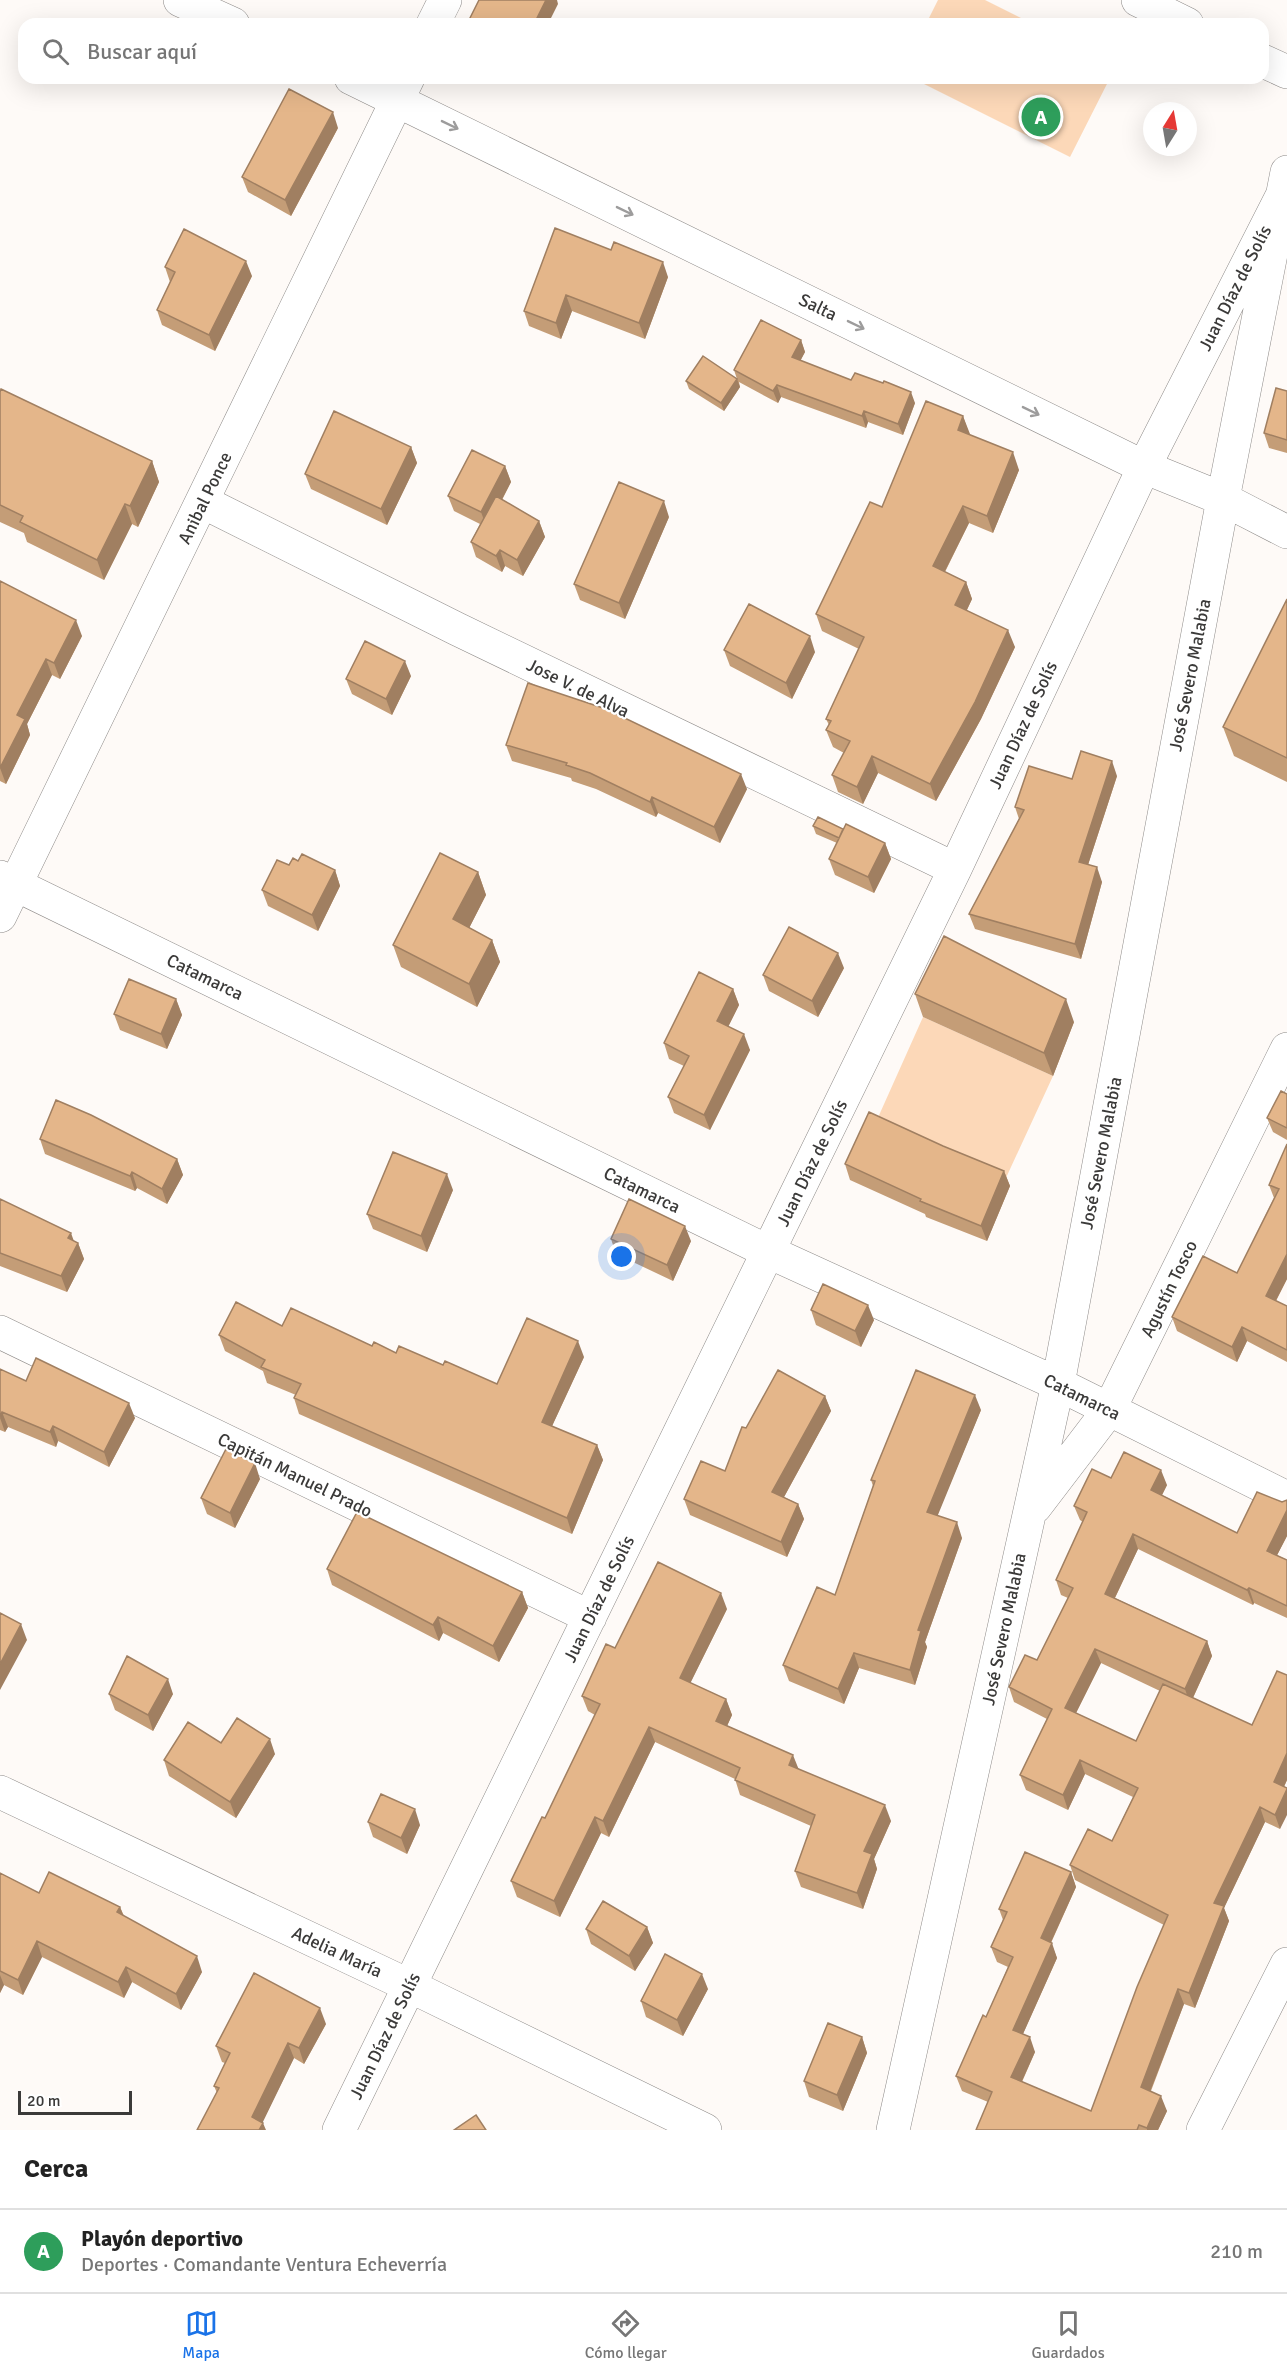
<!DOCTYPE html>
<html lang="es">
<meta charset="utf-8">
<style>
:root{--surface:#fff;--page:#f6f6f6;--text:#222;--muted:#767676;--line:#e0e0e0;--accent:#1a73e8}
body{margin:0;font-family:Signika,sans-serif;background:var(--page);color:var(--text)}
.compass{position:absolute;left:1143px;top:102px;width:54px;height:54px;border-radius:50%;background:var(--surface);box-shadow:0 6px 24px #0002;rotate:11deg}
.scale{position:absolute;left:18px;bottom:15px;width:114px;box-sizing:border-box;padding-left:6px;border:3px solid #3b3a39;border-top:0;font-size:16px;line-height:21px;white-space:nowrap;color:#3b3a39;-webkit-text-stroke:4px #fff;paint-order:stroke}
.you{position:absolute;left:622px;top:1257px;width:21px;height:21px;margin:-15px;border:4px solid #fff;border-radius:50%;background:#1a73e8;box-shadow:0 0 0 9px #1a73e833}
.badge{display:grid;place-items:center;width:39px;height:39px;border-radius:50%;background:var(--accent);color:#fff;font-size:20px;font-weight:700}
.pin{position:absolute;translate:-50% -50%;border:3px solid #fff;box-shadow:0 2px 6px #0006}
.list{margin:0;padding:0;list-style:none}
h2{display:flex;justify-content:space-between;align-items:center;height:78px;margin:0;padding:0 24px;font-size:26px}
h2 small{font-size:20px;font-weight:400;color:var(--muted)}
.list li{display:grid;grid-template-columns:39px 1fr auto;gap:18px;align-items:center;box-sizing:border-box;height:84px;padding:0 24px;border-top:2px solid var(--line)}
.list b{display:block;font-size:22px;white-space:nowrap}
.list p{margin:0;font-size:20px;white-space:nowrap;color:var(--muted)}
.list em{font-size:20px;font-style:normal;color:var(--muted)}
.icon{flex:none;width:33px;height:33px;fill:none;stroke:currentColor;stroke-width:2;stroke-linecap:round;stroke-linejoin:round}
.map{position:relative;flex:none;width:1287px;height:2130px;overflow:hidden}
.search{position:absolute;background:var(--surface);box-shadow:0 6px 24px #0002;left:18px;right:18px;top:18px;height:66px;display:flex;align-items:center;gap:15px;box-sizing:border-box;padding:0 21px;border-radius:18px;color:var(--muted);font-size:22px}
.sheet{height:162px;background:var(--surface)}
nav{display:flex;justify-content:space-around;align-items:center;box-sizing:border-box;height:84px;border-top:2px solid var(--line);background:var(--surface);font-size:16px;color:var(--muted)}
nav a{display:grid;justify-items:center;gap:3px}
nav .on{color:var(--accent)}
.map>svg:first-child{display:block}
.green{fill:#fcd8b8}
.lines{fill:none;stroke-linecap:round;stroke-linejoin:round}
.street-casing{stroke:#8e8b89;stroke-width:34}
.street{stroke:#fff;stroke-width:33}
.wall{fill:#c49d77;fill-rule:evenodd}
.shaded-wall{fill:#a07f61}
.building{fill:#e4b68a;stroke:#a07f61;stroke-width:1.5}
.oneway{stroke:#9d9c9c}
.labels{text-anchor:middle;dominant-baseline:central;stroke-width:4.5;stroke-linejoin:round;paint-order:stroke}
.street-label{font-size:18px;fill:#3b3a39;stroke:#fff}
</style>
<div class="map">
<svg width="1287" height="2130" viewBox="0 0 1287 2130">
<rect width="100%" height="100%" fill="#fefaf7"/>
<path class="green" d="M938,0H985L1033,24H926Z
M912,78H1110L1070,157Z
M923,1017L1053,1076L1005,1180L876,1122Z"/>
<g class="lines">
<g class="street-casing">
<path id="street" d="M180,0L233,24
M1138,0L1187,24
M433,24L445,0
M1263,61L1287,72
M351,78L1144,467L1223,499L1287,532
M203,502L457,629L955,869
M0,877L769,1252L1058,1384L1287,1498
M0,916L408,78
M0,1332L590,1617
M1035,1507L1109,1410L1287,1049
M0,1792L410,1986L705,2130
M339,2130L955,869L1144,467L1283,194
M893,2130L1058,1384L1223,499L1287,172
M1203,2130L1287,1964"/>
</g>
<use href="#street" class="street"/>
</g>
<path class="wall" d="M509,78H521L518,83Z
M338,128L291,216L248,192L242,177Z
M555,228L668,277L645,339L572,311L561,339L529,326L524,311Z
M165,267L252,276L215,351L162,325L157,310L170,282Z
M801,340L805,352L800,361L851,380L915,403L903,435L868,422L866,428L781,397L778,403L739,382L740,387L724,411L689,389L686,381L737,379L734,370Z
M1287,391V453L1269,448L1264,433Z
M0,392L152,461L159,482L138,527L132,524L104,580L27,542L24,533L0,522Z
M963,416L969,434L1019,470L993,533L969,523L945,572L966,582L972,599L967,610L1015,647L981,719L936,801L878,773L863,804L838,792L832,775L844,753L833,747L826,730L829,725L826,719L859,649L822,631L816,614L882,507Z
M411,447L417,463L387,525L311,489L305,474Z
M505,466L511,482L502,500L539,521L545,537L523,576L505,566L502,572L476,557L471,542L480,524L454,511L448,496Z
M669,517L625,619L580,600L574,584Z
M0,581L82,636L60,679L52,675L27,724L30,735L6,784L0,781Z
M1287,599V782L1234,756L1223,727Z
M724,650L815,652L792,699L730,666Z
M411,676L392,715L352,694L346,679Z
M506,745L747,789L720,843L658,813L656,817L596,789L572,781L571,778L512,761Z
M1117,776L1088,865L1102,882L1081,959L975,929L969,914L1019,819L1015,807L1072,779Z
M813,826L843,829L885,843L891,859L874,893L835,875L829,859L837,843L816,834Z
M298,861L335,870L340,886L318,931L268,906L262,890L289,865Z
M478,872L486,895L469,928L492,940L500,962L477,1007L401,967L393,945Z
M844,968L818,1017L769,991L763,975Z
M733,989L739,1005L728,1027L750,1050L710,1130L674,1113L668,1097L684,1066L669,1059L664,1043Z
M915,994L1074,1022L1053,1076L923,1017Z
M176,999L182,1015L167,1049L120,1030L114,1014Z
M1287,1094V1140L1273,1132L1267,1118Z
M40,1139L177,1159L183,1175L167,1204L137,1188L135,1191L45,1154Z
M1287,1144V1279L1276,1301L1287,1306V1362L1247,1341L1237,1362L1177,1331L1172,1317L1237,1273L1274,1198L1269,1185Z
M845,1164L1004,1171L1010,1186L987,1241L926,1217L925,1214L850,1180Z
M453,1190L427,1252L373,1229L367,1214Z
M0,1199L78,1243L84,1259L67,1292L0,1266Z
M611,1239L691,1241L673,1281L616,1254Z
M811,1310L874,1320L861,1347L816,1325Z
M282,1326L372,1346L443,1365L497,1384L584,1357L552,1426L597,1445L603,1460L572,1534L299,1414L294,1398L296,1395L267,1383L263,1371L225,1351L219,1335Z
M0,1369L26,1381L135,1418L109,1467L58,1441L56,1447L8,1427L5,1432L0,1430Z
M825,1396L831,1411L784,1497L798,1504L804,1519L787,1557L690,1515L684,1499L725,1471L746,1428Z
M981,1410L937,1515L962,1538L925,1642L927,1647L915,1685L859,1668L844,1704L789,1681L783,1665L835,1595L873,1486L871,1480Z
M1111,1478L1167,1485L1162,1495L1237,1533L1282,1502L1287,1500V1536L1277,1555L1287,1560V1618L1254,1603L1253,1605L1138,1549L1115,1598L1207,1641L1212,1656L1193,1698L1252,1725L1287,1675V1780L1284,1787L1280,1829L1265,1822L1224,1908L1229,1921L1195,2008L1184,2004L1151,2091L1167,2111L1158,2130H976L988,2102L962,2091L956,2076L986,2017L1008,1967L997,1962L991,1947L1003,1920L999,1909L1071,1872L1076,1887L1051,1943L1057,1958L1023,2034L1035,2052L1022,2082L1091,2111L1164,1925L1075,1880L1070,1865L1112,1841L1133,1797L1085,1774L1068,1810L1026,1790L1020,1775L1047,1719L1014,1702L1009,1687L1037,1660L1068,1598L1061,1595L1056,1580L1083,1522L1080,1520L1074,1506ZM1101,1663L1160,1691L1136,1741L1076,1713Z
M260,1479L235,1528L207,1514L201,1498Z
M327,1569L522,1592L528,1608L499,1662L443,1633L439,1641L332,1585Z
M727,1609L690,1683L726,1699L732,1715L727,1726L798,1769L891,1821L874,1859L877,1869L863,1909L801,1887L795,1871L811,1826L740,1795L735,1779L655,1742L609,1837L601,1833L560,1917L517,1897L511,1881L545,1818L595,1715L588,1711L582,1696L615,1648Z
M109,1694H173L153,1731L115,1710Z
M221,1743L275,1754L236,1818L169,1776L164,1760Z
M368,1822L420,1825L407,1854L373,1837Z
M0,1873L39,1893L120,1907L124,1916L202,1972L181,2010L132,1982L124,1998L42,1957L23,1995L4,1985L0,1993Z
M647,1927L653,1943L635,1971L591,1944L586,1929Z
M708,1989L683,2036L646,2017L641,2001Z
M326,2024L304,2064L294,2058L262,2122L217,2093L214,2086L225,2063L222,2062L216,2046Z
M862,2037L867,2053L843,2111L809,2097L804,2081Z"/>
<path class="shaded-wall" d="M546,0H557L558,4L548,24H534Z
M333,112L338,128L291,216L285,200Z
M246,261L252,276L215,351L209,335Z
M663,262L668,277L645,339L639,323Z
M566,295L572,311L561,339L556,323Z
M801,340L805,352L796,369L792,357Z
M737,379L740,387L724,411L721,403Z
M777,385L781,397L778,403L773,391Z
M911,392L915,403L903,435L898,424Z
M864,411L868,422L866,428L862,416Z
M963,416L970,434L964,447L958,430Z
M411,447L417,463L387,525L381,509Z
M1013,452L1019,470L993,533L987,516Z
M152,461L159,482L138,527L130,506Z
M505,466L511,482L487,528L481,512Z
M664,501L669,517L625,619L619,603Z
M125,504L132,524L104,580L97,560Z
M963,506L969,523L939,583L933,566Z
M539,521L545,537L523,576L517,560Z
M500,550L505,566L502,572L496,556Z
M966,582L972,599L961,622L955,605Z
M76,620L82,636L60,679L54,663Z
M1008,630L1015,647L981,719L936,801L930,784Z
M810,636L815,652L792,699L786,683Z
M46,659L52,675L27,724L30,735L6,784L0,768L17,715Z
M405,661L411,676L392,715L386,699Z
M872,756L878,773L863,804L857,787Z
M1112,761L1117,776L1084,877L1079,862Z
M741,774L747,789L720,843L714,827Z
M652,797L658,813L656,817L650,802Z
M885,843L891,859L874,893L868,877Z
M1097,867L1102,882L1081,959L1075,944Z
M335,870L340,886L318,931L312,915Z
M478,872L486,895L462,942L453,919Z
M492,940L500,962L477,1007L469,984Z
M838,953L844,968L818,1017L812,1001Z
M733,989L739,1005L723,1037L717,1021Z
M176,999L182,1015L167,1049L161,1034Z
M1066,999L1074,1022L1053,1076L1044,1053Z
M744,1034L750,1050L710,1130L704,1115Z
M177,1159L183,1175L167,1204L162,1189Z
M1004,1171L1010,1186L987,1241L981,1226Z
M132,1172L137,1188L135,1191L130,1176Z
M447,1174L453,1190L427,1252L421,1236Z
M685,1226L691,1241L673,1281L667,1265Z
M71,1233L76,1247L78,1243L84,1259L67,1292L61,1276L68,1238Z
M1287,1254V1279L1271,1310L1266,1296Z
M868,1305L874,1320L861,1347L855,1331Z
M1242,1327L1247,1341L1237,1362L1232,1347Z
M578,1341L584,1357L547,1437L542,1422Z
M975,1395L981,1410L933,1527L927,1512Z
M825,1396L831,1411L778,1508L772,1492Z
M129,1403L135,1418L109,1467L104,1452Z
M2,1412L8,1427L5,1432L0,1418Z
M53,1426L58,1441L56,1447L50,1432Z
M597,1445L603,1460L572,1534L567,1518Z
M255,1463L260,1479L235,1528L230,1513Z
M1161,1470L1167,1485L1157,1505L1151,1490Z
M798,1504L804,1519L787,1557L781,1542Z
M1287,1510V1536L1272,1565L1267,1551Z
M957,1522L962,1538L925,1642L927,1647L915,1685L910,1670L918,1630Z
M1133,1534L1138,1549L1110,1608L1105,1594Z
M1249,1588L1254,1603L1253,1605L1247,1590Z
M522,1592L528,1608L499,1662L493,1646Z
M721,1593L727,1609L685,1694L680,1678Z
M438,1617L443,1633L439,1641L433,1625Z
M21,1624L27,1640L0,1690V1664Z
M1207,1641L1212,1656L1190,1704L1185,1689Z
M1095,1649L1101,1663L1071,1723L1065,1708Z
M854,1653L859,1668L844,1704L838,1689Z
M168,1679L173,1694L153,1731L148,1715Z
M726,1699L732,1715L722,1737L716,1721Z
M649,1727L655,1742L609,1837L603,1821Z
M270,1739L275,1754L236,1818L230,1802Z
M1287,1753V1780L1279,1797L1274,1782Z
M793,1755L799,1770L789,1765Z
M1080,1760L1085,1774L1068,1810L1063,1795Z
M1287,1789V1815L1280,1829L1275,1815Z
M885,1805L891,1821L874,1859L877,1869L863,1909L857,1893L864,1851Z
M1260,1807L1265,1822L1224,1908L1229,1921L1195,2008L1189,1993L1214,1903Z
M415,1809L420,1825L407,1854L401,1838Z
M595,1817L601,1833L560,1917L554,1901Z
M1071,1872L1076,1887L1046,1953L1041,1938Z
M120,1907L126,1922L117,1912Z
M647,1927L653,1943L635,1971L629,1956Z
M37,1941L42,1957L23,1995L18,1980Z
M1052,1943L1057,1958L1018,2045L1013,2030Z
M197,1956L202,1972L181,2010L176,1994Z
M126,1967L132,1982L124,1998L118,1982Z
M702,1974L708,1989L683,2036L677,2020Z
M0,1975L4,1985L0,1993Z
M1178,1989L1184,2004L1146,2102L1141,2087Z
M320,2008L326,2024L304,2064L299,2048Z
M862,2037L867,2053L843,2111L837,2095Z
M1030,2037L1035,2052L1017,2092L1011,2077Z
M288,2043L294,2058L259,2130L252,2117Z
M1161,2096L1167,2111L1158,2130H1147V2128Z
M263,2123L266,2130H259Z"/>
<path class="building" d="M479,0H546L534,24H467Z
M289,89L333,112L285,200L242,177Z
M555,228L611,250L614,242L663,262L639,323L566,295L556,323L524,311Z
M184,229L246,261L209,335L157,310L175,272L165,267Z
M761,320L801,340L792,357L851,380L855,373L883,383L884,381L911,392L898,424L864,411L862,416L777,385L773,391L734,370Z
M703,356L737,379L721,403L686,381Z
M1276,388L1287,391V440L1264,433Z
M1,389L152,461L130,506L125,504L97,560L20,522L23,516L0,505V392Z
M926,401L963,416L958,430L1013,452L987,516L963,506L933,566L966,582L955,605L1008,630L975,702L930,784L872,756L857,787L832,775L850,741L826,730L831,721L826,719L864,637L816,614L870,502L882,507Z
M334,411L411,447L381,509L305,474Z
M472,450L505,466L481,512L448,496Z
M619,482L664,501L619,603L574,584Z
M496,496L539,521L517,560L500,550L496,556L471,542Z
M0,581L76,620L54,663L46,659L17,715L25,719L0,768Z
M1287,599V758L1223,727Z
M749,604L810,636L786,683L724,650Z
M365,641L405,661L386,699L346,679Z
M528,683L606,709L741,774L714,827L652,797L650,802L590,773L566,765L567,763L506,745Z
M1081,751L1112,761L1079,862L1097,867L1075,944L969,914L1024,810L1015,807L1029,766L1072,779Z
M818,817L843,829L839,838L813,826Z
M846,824L885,843L868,877L829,859Z
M440,853L478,872L453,919L492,940L469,984L393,945Z
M302,854L335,870L312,915L262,890L277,860L289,865L293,858L298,861Z
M789,927L838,953L812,1001L763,975Z
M944,936L1066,999L1044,1053L915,994Z
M699,972L733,989L717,1021L744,1034L704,1115L668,1097L689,1056L664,1043Z
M129,979L176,999L161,1034L114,1014Z
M1281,1091L1287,1094V1128L1267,1118Z
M56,1100L91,1115L177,1159L162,1189L132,1172L130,1176L40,1139Z
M869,1112L943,1146L1004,1171L981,1226L920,1201L921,1199L845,1164Z
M1287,1144V1254L1266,1296L1287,1306V1350L1242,1327L1232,1347L1172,1317L1203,1256L1237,1273L1279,1189L1269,1185Z
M393,1152L447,1174L421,1236L367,1214Z
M0,1199L71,1233L68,1238L78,1243L61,1276L0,1253Z
M629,1199L685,1226L667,1265L611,1239Z
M823,1284L868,1305L855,1331L811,1310Z
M236,1302L282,1326L291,1308L372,1346L374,1342L396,1353L399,1346L443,1365L445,1361L497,1384L527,1318L578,1341L542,1422L597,1445L567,1518L294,1398L301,1384L261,1367L265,1360L219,1335Z
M36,1358L129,1403L104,1452L53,1426L50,1432L2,1412L0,1417V1369L26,1381Z
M778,1370L825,1396L772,1492L798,1504L781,1542L684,1499L701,1461L725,1471L742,1427L746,1428Z
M916,1370L975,1395L927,1512L957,1522L918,1630L921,1631L910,1670L854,1653L838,1689L783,1665L817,1587L835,1595L875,1481L871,1480Z
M226,1449L255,1463L230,1513L201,1498Z
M1124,1452L1161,1470L1151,1490L1237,1533L1257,1492L1282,1502L1287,1500V1510L1267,1551L1287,1560V1606L1249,1588L1247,1590L1133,1534L1105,1594L1207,1641L1185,1689L1095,1649L1065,1708L1136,1741L1163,1684L1252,1725L1277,1671L1287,1675V1753L1274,1782L1287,1788V1789L1275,1815L1260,1807L1214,1903L1224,1906L1189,1993L1178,1989L1141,2087L1161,2096L1147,2128L1139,2125L1137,2130H976L992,2092L956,2076L983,2015L986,2017L1013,1957L991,1947L1007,1912L999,1909L1025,1852L1071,1872L1041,1938L1052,1943L1013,2030L1030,2037L1011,2077L1091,2111L1137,1987L1168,1915L1070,1865L1088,1829L1112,1841L1138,1788L1080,1760L1063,1795L1020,1775L1052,1709L1009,1687L1025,1655L1037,1660L1073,1588L1056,1580L1087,1512L1074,1506L1092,1469L1111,1478Z
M357,1512L522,1592L493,1646L438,1617L433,1625L327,1569Z
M658,1562L721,1593L680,1678L726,1699L716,1721L793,1755L789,1765L885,1805L864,1851L872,1854L857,1893L795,1871L815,1815L735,1780L740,1768L649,1727L603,1821L595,1817L554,1901L511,1881L542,1817L545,1818L600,1704L582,1696L606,1644L615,1648Z
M0,1613L21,1624L0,1664Z
M127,1656L168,1679L148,1715L109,1694Z
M237,1718L270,1739L230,1802L164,1760L188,1722L221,1743Z
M381,1794L415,1809L401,1838L368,1822Z
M49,1872L120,1907L117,1912L197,1956L176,1994L126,1967L118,1982L37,1941L18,1980L0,1971V1873L39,1893Z
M603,1901L647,1927L629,1956L586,1929Z
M665,1954L702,1974L677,2020L641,2001Z
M254,1973L320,2008L299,2048L288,2043L252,2117L263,2123L259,2130H197L219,2088L214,2086L230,2053L216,2046Z
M828,2023L862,2037L837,2095L804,2081Z
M476,2115L486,2130H454Z"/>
<defs><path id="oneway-shaft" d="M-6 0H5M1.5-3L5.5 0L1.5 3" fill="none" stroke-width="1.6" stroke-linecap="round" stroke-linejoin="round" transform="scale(1.5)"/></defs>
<g class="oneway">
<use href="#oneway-shaft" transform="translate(450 125) rotate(26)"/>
<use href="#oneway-shaft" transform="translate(625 211) rotate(26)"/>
<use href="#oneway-shaft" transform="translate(856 325) rotate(26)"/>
<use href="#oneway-shaft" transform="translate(1031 411) rotate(26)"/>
</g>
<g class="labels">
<g class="street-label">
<text transform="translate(1235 288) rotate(-63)">Juan Díaz de Solís</text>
<text transform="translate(818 307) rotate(26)">Salta</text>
<text transform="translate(205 498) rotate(-64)">Anibal Ponce</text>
<text transform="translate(1190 675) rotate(-79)">José Severo Malabia</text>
<text transform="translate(578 688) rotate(26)">Jose V. de Alva</text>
<text transform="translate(1023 725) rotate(-65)">Juan Díaz de Solís</text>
<text transform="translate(205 977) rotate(26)">Catamarca</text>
<text transform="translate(1101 1153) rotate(-79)">José Severo Malabia</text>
<text transform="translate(812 1163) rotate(-64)">Juan Díaz de Solís</text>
<text transform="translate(642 1190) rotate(26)">Catamarca</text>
<text transform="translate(1169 1289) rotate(-64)">Agustín Tosco</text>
<text transform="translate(1082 1397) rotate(26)">Catamarca</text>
<text transform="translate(295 1475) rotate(26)">Capitán Manuel Prado</text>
<text transform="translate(599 1599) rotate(-64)">Juan Díaz de Solís</text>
<text transform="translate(1004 1629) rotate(-78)">José Severo Malabia</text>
<text transform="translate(337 1952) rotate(25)">Adelia María</text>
<text transform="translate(385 2036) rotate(-64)">Juan Díaz de Solís</text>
</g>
</g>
</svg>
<svg class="compass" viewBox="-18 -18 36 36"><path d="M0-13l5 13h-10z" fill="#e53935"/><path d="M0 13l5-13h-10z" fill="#767676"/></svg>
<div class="scale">20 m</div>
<div class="you"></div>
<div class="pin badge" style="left:1041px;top:117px;background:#2e9e5b">A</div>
<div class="search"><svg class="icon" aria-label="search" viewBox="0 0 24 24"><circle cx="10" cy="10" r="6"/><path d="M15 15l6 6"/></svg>Buscar aquí</div>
</div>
<section class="sheet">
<h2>Cerca<small></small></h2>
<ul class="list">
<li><span class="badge" style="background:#2e9e5b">A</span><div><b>Playón deportivo</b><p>Deportes · Comandante Ventura Echeverría</p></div><em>210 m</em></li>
</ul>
</section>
<nav>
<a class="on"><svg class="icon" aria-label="map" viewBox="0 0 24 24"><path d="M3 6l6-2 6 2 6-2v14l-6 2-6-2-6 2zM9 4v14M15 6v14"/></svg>Mapa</a>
<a><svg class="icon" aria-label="directions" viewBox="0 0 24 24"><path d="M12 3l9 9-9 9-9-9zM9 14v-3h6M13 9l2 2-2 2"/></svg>Cómo llegar</a>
<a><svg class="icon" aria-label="saved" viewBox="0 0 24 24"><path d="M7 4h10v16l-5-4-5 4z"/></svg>Guardados</a>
</nav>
